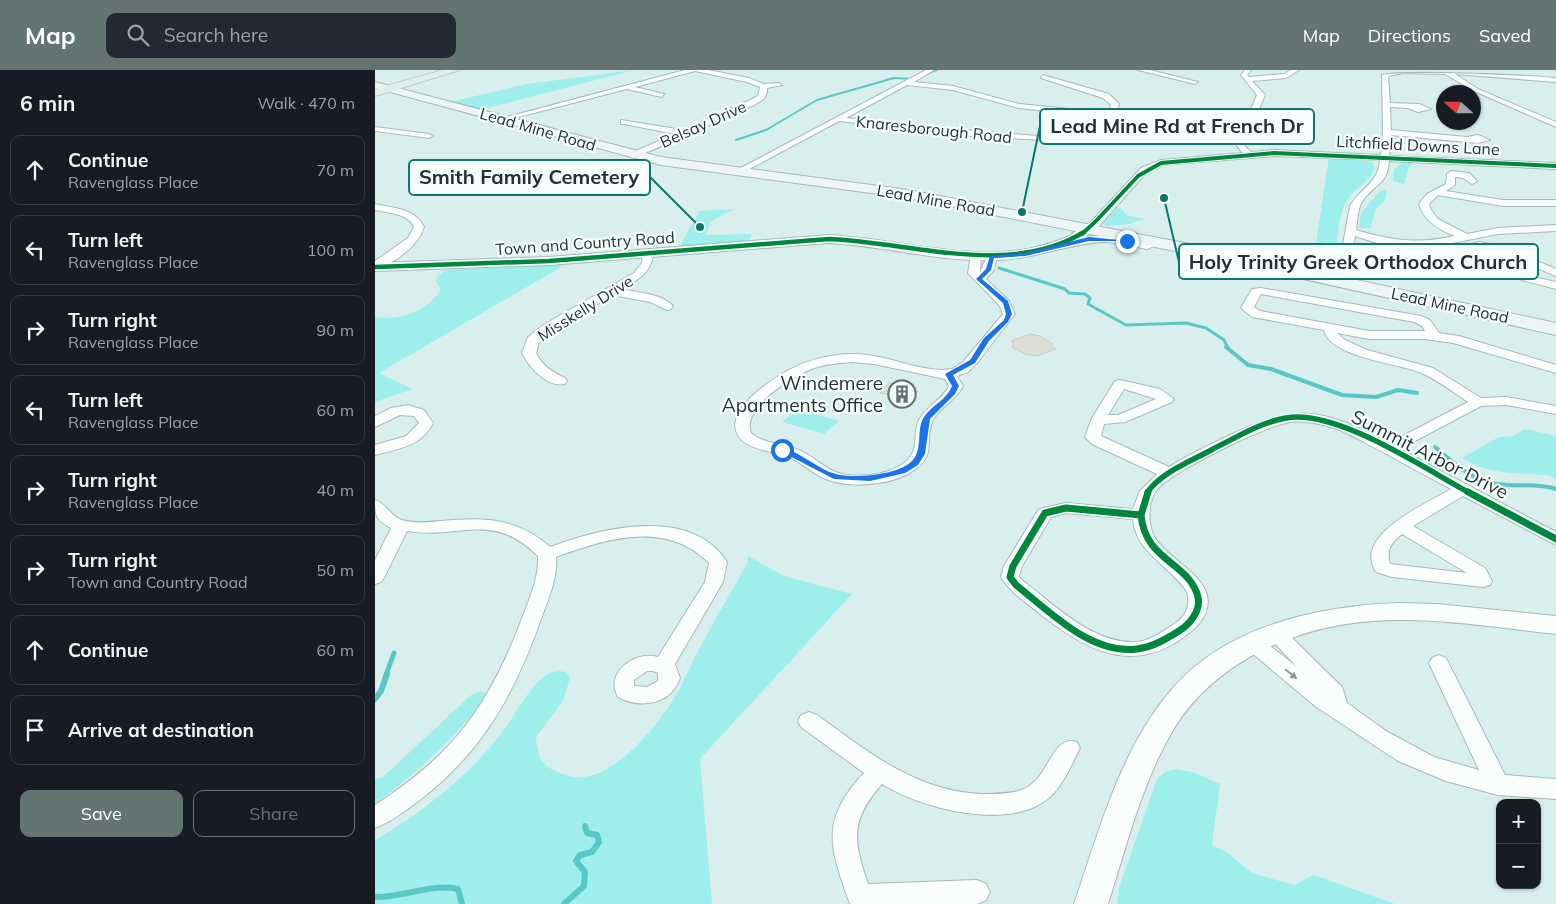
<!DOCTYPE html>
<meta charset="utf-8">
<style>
:root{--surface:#171b24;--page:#242831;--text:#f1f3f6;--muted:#9ea1a6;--line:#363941;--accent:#637473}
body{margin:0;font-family:Mulish,sans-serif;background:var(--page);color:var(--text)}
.controls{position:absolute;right:15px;bottom:15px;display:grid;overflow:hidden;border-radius:10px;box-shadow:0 1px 4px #0004}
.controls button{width:45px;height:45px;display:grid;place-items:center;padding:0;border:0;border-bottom:1px solid var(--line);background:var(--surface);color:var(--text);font:25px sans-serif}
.compass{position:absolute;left:1061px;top:15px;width:45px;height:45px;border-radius:50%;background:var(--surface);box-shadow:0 1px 4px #0004;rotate:291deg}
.stop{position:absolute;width:15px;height:15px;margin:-11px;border:4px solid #1a73e8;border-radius:50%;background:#fff}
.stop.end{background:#1a73e8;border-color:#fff;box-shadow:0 1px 5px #0008}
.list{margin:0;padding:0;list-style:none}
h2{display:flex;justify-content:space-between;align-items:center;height:65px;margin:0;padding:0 20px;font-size:21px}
h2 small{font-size:16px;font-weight:400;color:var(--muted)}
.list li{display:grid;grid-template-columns:32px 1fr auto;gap:15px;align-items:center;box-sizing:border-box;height:70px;margin:0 10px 10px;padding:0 10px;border:1px solid var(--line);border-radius:10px}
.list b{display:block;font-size:19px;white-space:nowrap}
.list p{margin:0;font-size:16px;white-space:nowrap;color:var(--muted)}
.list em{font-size:16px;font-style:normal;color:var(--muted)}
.actions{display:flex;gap:10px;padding:15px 20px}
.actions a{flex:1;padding:11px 0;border:1px solid var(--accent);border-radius:10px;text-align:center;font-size:18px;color:var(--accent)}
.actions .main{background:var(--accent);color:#fff}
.icon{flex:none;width:28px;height:28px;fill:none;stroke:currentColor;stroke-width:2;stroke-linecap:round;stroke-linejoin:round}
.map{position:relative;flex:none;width:1181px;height:834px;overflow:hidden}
header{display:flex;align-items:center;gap:30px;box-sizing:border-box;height:70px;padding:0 25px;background:var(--accent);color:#fff}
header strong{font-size:24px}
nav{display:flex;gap:28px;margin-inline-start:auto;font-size:18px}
.search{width:350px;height:45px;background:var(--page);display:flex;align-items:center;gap:12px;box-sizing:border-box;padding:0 18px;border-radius:10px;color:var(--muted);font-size:19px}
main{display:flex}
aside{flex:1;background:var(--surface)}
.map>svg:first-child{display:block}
.green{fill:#9eeeeb}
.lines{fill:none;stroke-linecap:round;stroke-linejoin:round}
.stream-far4{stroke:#59c8c5;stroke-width:2}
.stream-far3{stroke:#59c8c5;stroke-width:3}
.stream-far2{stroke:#59c8c5;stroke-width:4}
.stream-far1{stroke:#59c8c5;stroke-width:5}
.stream{stroke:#59c8c5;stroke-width:6}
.building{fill:#dcddd5;stroke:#c8cdc9}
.minor-casing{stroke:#a8b9b8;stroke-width:2}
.tertiary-casing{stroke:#a8b9b8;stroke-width:2}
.secondary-casing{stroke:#a8b9b8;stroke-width:2}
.primary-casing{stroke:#c1cccb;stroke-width:2}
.minor{fill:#f9fdfc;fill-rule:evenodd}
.tertiary{fill:#f9fdfc;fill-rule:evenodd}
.secondary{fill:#edf5f5;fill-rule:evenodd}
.primary{fill:#e1eeee;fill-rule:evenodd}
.cycleway-far3-casing{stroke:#f6fefd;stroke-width:5.5}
.cycleway-far2-casing{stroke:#f6fefd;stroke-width:7}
.cycleway-far1-casing{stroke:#f6fefd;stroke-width:8}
.cycleway-casing{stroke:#f6fefd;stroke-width:10}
.cycleway-far3{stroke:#00873e;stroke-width:4}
.cycleway-far2{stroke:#00873e;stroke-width:4.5}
.cycleway-far1{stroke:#00873e;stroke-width:5.5}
.cycleway{stroke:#00873e;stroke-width:7}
.oneway{fill:#8e9896}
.route{fill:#1a73e8}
.labels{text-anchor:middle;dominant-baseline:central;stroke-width:4.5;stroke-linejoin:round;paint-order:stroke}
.far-street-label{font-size:16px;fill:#233231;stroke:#f6fefd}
.poi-label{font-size:19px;fill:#233231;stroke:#f6fefd;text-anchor:end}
.street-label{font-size:19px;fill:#233231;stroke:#f6fefd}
.leader{fill:none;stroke:#0f766e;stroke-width:2}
.callout-dot{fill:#0f766e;stroke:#f6fefd;stroke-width:2}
.callout{fill:#f6fefd;stroke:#0f766e;stroke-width:2}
.callout-label{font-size:20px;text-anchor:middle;font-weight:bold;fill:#233231}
</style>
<header>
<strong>Map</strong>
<div class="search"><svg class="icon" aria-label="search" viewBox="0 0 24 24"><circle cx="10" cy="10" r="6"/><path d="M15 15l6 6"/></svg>Search here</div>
<nav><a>Map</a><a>Directions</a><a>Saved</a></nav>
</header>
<main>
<aside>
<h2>6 min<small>Walk · 470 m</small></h2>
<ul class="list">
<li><svg class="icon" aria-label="ahead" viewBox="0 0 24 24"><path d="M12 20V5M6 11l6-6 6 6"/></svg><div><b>Continue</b><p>Ravenglass Place</p></div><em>70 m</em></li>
<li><svg class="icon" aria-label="left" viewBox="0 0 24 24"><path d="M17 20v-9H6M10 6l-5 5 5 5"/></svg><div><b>Turn left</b><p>Ravenglass Place</p></div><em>100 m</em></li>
<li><svg class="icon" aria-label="right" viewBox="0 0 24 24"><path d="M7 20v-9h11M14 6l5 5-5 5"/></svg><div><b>Turn right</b><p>Ravenglass Place</p></div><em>90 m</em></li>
<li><svg class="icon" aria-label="left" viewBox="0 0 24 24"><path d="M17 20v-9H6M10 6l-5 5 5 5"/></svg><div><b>Turn left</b><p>Ravenglass Place</p></div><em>60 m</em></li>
<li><svg class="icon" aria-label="right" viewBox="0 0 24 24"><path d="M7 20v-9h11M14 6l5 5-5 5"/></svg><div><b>Turn right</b><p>Ravenglass Place</p></div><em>40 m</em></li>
<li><svg class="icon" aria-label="right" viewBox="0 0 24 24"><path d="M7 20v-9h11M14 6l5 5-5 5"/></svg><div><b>Turn right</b><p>Town and Country Road</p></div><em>50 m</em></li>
<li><svg class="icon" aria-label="ahead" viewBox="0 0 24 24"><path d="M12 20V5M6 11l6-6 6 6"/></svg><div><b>Continue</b></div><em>60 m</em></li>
<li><svg class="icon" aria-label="arrive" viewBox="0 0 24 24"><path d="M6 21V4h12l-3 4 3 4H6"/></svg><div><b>Arrive at destination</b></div></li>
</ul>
<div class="actions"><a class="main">Save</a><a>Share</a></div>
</aside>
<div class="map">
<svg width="1181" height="834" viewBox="0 0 1181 834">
<rect width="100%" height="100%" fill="#d9efee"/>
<path class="green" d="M259,0L105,40L75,32L152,14Z
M954,87L997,92L1000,98C994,112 982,117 973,129C962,143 962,179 960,197L945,196L938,193Z
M1028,92L1038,93L1034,97L1029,114L1018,111L1019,100Z
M1009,120L1012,121L1011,128L1000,141L996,158H984L986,143L1005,121Z
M742,138H746L751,145L769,149L754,154L731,156L728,153L738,139Z
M360,139L336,151L331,165L377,164L373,172L304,178L324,141Z
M193,193L4,303L37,319L0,332V247C25,251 53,241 66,219L61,212L62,207L71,200Z
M422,339L464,351L449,364L407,352Z
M1150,359L1181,366V409L1173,405C1143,403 1113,405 1087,388L1124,367L1137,366Z
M373,486L409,506L477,524L325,689L337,834H0V770C48,742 94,706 128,661C141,644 150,624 166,609C173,602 181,600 191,602L195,608L188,631L161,667C163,691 168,697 190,705C232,721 283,655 301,625C311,609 317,590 327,574C341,547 357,521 372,494Z
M106,621L112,624C94,656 32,712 0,733V709L8,707L96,625Z
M802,699L817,702L845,714L837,775L853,783L877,803L919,815L939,805L1020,834H742L744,818L782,709L790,702Z"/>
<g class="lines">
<path class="stream-far4" d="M550,4L562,0
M361,70L391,60L442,30L519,8L539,9"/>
<path class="stream-far3" d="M624,198L690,219L694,223L710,224L715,228L713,234L751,255L811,253L831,258L849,270L853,278"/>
<path class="stream-far2" d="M851,277L873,295L896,299L967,325L1001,327L1023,320L1042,323
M1060,377C1078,393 1098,411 1123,414C1143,417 1162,413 1181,419"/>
<path class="stream-far1" d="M11,605L19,583"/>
<path class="stream" d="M0,629L6,621L12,604
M0,827C28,828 55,813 83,819L87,834
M189,834L209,816L210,802L201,791L205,785L217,782L224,772L222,765L212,763L210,756"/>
</g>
<path class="building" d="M655,264L665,266L678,274L677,276L681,279L662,286L650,284L637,277L639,273L636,271Z
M514,313L542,318L540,320L543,321L532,332L512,328L515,325L505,323Z"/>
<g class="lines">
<g class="minor-casing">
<path id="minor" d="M310,0H333L374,8L389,14L404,13L407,15L392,18V22L389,29L379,35L259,88L256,87V83L300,64L249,54H246V50L308,60L373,31L383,26L385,17L372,12L320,1L260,17L289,24L287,27L252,19L128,51L124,49Z
M551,0H559L539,12L578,16L644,34L734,43L736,35L728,28L666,8L668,5L734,24L744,34L741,45L728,59L713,67L687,71L596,66L464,51L367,103L360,101ZM532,15L578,20L644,38L731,48L722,56L708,63L675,67L577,59L471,48Z
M763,0H775L823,12L820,14Z
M870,0H876L872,5L874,7L909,4L916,0H924L911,8L877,11L890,25L869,75L876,82L899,80L1006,85L1008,62L1007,5C1030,0 1149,5 1181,8V12L1080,4L1103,19L1181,52V57L1099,21L1070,4L1028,3L1013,6L1015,33L1044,34L1056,39L1043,42L1033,38L1015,37L1016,60L1092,67L1103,65L1115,70L1103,73L1016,65L1014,86L1181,93V99L1014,91C1012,115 1001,113 989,129C982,137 983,150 981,160C1018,171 1042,174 1080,166C1064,160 1049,151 1044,134L1052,124L1071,114L1072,104L1076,101L1094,103L1102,111L1097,114L1088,108L1080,107V115L1071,121L1128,130H1181V136H1128L1063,125L1054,134L1056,140L1063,149L1092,164L1123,158L1181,155V161L1123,164L1052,178L1014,175L1010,183L995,191L990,188L1002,179L1005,174L980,166L973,212L971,214H963L961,212L975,136C986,117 1003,114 1005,90L899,86L788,95L772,102L724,156L717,160H709V156L716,152L766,98L786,90L868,83L861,75L882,25L866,5Z
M0,57L54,64L58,66L54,68L0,61Z
M0,134C18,138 40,138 49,157C44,175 18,195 0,199V191L33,168L39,157C33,143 13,143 0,140Z
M1105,172L1130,177L1181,199V206L1122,181L1102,179L1155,206L1181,212V219L1147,210L1092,182V175Z
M273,180L278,183C277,203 262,210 247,219C263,223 286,223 298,236L296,239L292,240L275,232L238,225L178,260L164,272L161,283C167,296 178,302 190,308L192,311L190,314C172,318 154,297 147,283L153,267L170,254L259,203L267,193L268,183Z
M601,183L606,186L605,202L613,185L617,184L622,187L619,200L611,209L634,231L640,244L602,293L593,302L582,306L588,316C581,330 565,337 558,350C548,371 564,386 535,403C511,416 471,419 446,407C435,401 425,392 414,387C395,379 361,381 360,354C363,337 379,323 393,313C423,291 461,279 499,286C522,290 543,299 567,300L577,299L588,292L628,244L625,236L593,203L596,186ZM477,292L499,294L570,309L574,316C567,330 551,336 544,350C538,361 543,374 537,384C525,405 484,409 463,403C449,398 439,387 426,381C410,373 390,375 376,363C366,336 419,306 439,298C452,294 464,293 477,292Z
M886,218L1046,246L1055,250L1064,263L1084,266L1181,295V303L1078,273L1050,269H994L962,263L970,270L992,280L1058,298L1106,328L1131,327L1181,336V344L1131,335L1106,336L1025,379L1181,462V475L1088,426L1038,456L1110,498L1117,511L1115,515L1108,517L1017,507L1001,502C977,465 1051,434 1076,419C1052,406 1029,394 1006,381C986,371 967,358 944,354C934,352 921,350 911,353C887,358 794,403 781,421C774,431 773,446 776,458C782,487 840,504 832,538C829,553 815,563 803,571C752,604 706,577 664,543C650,532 635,522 626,507L629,496L664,439L691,433L758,439L765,421L782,404L717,374L710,367L717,348L740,311L745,310L785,319L799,329L797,332L750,352L729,354L726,366L794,397C813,385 834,375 855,365C923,333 948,338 1014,373L1093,332C1077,321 1061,309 1044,302C1021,293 955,287 949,260L877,247L866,238L877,219ZM886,224L1039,252L1047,256L1050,261H994L885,241L879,237ZM749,319L781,329L743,345H733ZM691,443L758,449C761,484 795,495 812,522C816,536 811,546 799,554C787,562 775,571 761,572C717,574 680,535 648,511L644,506L647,496L676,447ZM1027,464L1092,503L1015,494C1011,480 1016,473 1027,464Z
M33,335L49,340L58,353C47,376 23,379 0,385V375L31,366L44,353L39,346L25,345L0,357V346L16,338Z
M0,430C11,433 15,446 27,450C39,454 54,452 66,451C107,447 142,447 175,477C226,458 316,435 352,492L348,512L300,594L305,608C296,635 265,639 243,627C229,603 260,580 283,587L330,512L334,493C291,450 232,468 181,487C183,509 173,529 166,549C140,623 108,681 45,730C31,740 16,752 0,758V735C78,685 113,637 146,551C154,529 164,509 163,486C116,440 85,470 32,461L9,508L6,512L0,514V490L16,458C1,450 0,446 0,430ZM272,601H278L283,603V611L272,617L259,616V610Z
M899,555L906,557L967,617L972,633L1011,661L1059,687L1104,700L1054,593L1057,588L1064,585L1071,588L1130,705L1181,709V729L1123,725L1071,711L1023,691L940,636L871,578L868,573L871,568L878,566L885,568L922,597L889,562L892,557Z
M434,642L442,645C493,682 542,722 608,724C621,724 634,724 646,720C675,711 676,663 702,672L705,678C697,694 688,715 675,727C636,762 547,739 507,714C475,750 478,770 493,814L602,810L611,814L615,822L611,830L602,834H475C455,778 444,751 489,703L426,657L423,651L426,645Z"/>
</g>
<g class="tertiary-casing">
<path id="tertiary" d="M713,154L720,158L711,167C725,165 771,164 780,175L773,179C759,177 742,172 728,172C692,174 660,189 624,190C567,193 511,176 454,173L174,195L0,201V193L174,187L454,165C518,168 591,191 653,179C667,176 681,172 694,166C701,162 706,156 713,154Z
M1023,533L1062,534L1181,546V564C1080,553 986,533 890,579C853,597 822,622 800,657C767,711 752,775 733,834H699C724,761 746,677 798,618C853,555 944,536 1023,533Z"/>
</g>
<g class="secondary-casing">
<path id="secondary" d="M0,12L286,87L534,120L820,175L1181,253V265L820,185L534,128L286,95L0,18Z"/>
</g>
<g class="primary-casing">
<path id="primary" d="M68,0H85L0,26V19Z"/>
</g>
<use href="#minor" class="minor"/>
<use href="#tertiary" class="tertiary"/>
<use href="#secondary" class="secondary"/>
<use href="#primary" class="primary"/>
<g class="cycleway-far3-casing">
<path id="cycleway-far3" d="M707,164L721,151L763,106L786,93L899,83L1181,96"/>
</g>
<g class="cycleway-far2-casing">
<path id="cycleway-far2" d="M0,197L174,191L454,169C535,172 635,208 709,162"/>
</g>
<g class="cycleway-far1-casing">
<path id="cycleway-far1" d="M772,423C786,402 817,391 838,379C860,368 886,352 911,348C962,339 1050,399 1095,423"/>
</g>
<g class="cycleway-casing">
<path id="cycleway" d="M1093,422L1181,469
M691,438L766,445C770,491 814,492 823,527C826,541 815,554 804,561C791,569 778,577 762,579C716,585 674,541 641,515L635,507L638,496L670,443Z
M766,445L773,422"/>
</g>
<use href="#cycleway-far3" class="cycleway-far3"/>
<use href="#cycleway-far2" class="cycleway-far2"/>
<use href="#cycleway-far1" class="cycleway-far1"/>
<use href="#cycleway" class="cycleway"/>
</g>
<defs><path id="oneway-solid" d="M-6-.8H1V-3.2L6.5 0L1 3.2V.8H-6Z" transform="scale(1.25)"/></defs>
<use class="oneway" href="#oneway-solid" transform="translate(916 604) rotate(39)"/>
<path class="route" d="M714,167L754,171H714L650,186L619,188L616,200L607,209L633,231L637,244L633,252L614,271L600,293L578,305L584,316L580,324L555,349L550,384L543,395L530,403L495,411L459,409L403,380L407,377C427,383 444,400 461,404C480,409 525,405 538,390C548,378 541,359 549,347C557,335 572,330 577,316L570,304L595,290L609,268L629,250L631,244L628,233L601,209L611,199L615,186L650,183Z"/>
<defs>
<g id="building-ring" transform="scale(1.4375)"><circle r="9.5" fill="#f6fefd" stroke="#637473" stroke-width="1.5"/><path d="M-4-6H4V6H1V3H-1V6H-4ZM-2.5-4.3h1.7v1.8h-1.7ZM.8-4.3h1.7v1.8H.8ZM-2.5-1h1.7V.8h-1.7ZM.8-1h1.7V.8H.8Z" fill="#637473"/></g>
</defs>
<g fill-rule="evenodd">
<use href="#building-ring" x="527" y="324"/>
</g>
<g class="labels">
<g class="far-street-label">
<text transform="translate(328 54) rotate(-24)">Belsay Drive</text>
<text transform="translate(163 59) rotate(16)">Lead Mine Road</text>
<text transform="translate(559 59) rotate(6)">Knaresborough Road</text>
<text transform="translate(1043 75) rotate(3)">Litchfield Downs Lane</text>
<text transform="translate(561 130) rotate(10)">Lead Mine Road</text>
<text transform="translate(210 173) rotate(-4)">Town and Country Road</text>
<text transform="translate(1075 235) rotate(12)">Lead Mine Road</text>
<text transform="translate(210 238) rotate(-32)">Misskelly Drive</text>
</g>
<g class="poi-label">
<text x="508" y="313">Windemere<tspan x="508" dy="22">Apartments Office</tspan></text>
</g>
<g class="street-label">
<text transform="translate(1055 384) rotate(27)">Summit Arbor Drive</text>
</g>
</g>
<path class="leader" d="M647 142L665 56M325 157L275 107M789 128L804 192"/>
<g class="callout-dot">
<circle cx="647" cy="142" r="5"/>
<circle cx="325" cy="157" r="5"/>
<circle cx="789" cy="128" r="5"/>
</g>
<g class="callout">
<rect x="665" y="39" width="274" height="35" rx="5"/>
<rect x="34" y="90" width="241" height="35" rx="5"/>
<rect x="804" y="174" width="359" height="35" rx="5"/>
</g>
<g class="callout-label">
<text x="802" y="63">Lead Mine Rd at French Dr</text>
<text x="154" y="114">Smith Family Cemetery</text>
<text x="983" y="199">Holy Trinity Greek Orthodox Church</text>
</g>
</svg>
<div class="controls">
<button>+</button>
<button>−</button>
</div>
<svg class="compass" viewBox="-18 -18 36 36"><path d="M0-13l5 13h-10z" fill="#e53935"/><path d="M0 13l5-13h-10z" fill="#9ea1a6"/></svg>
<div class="stop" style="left:407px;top:380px"></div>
<div class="stop end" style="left:752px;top:171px"></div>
</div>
</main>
